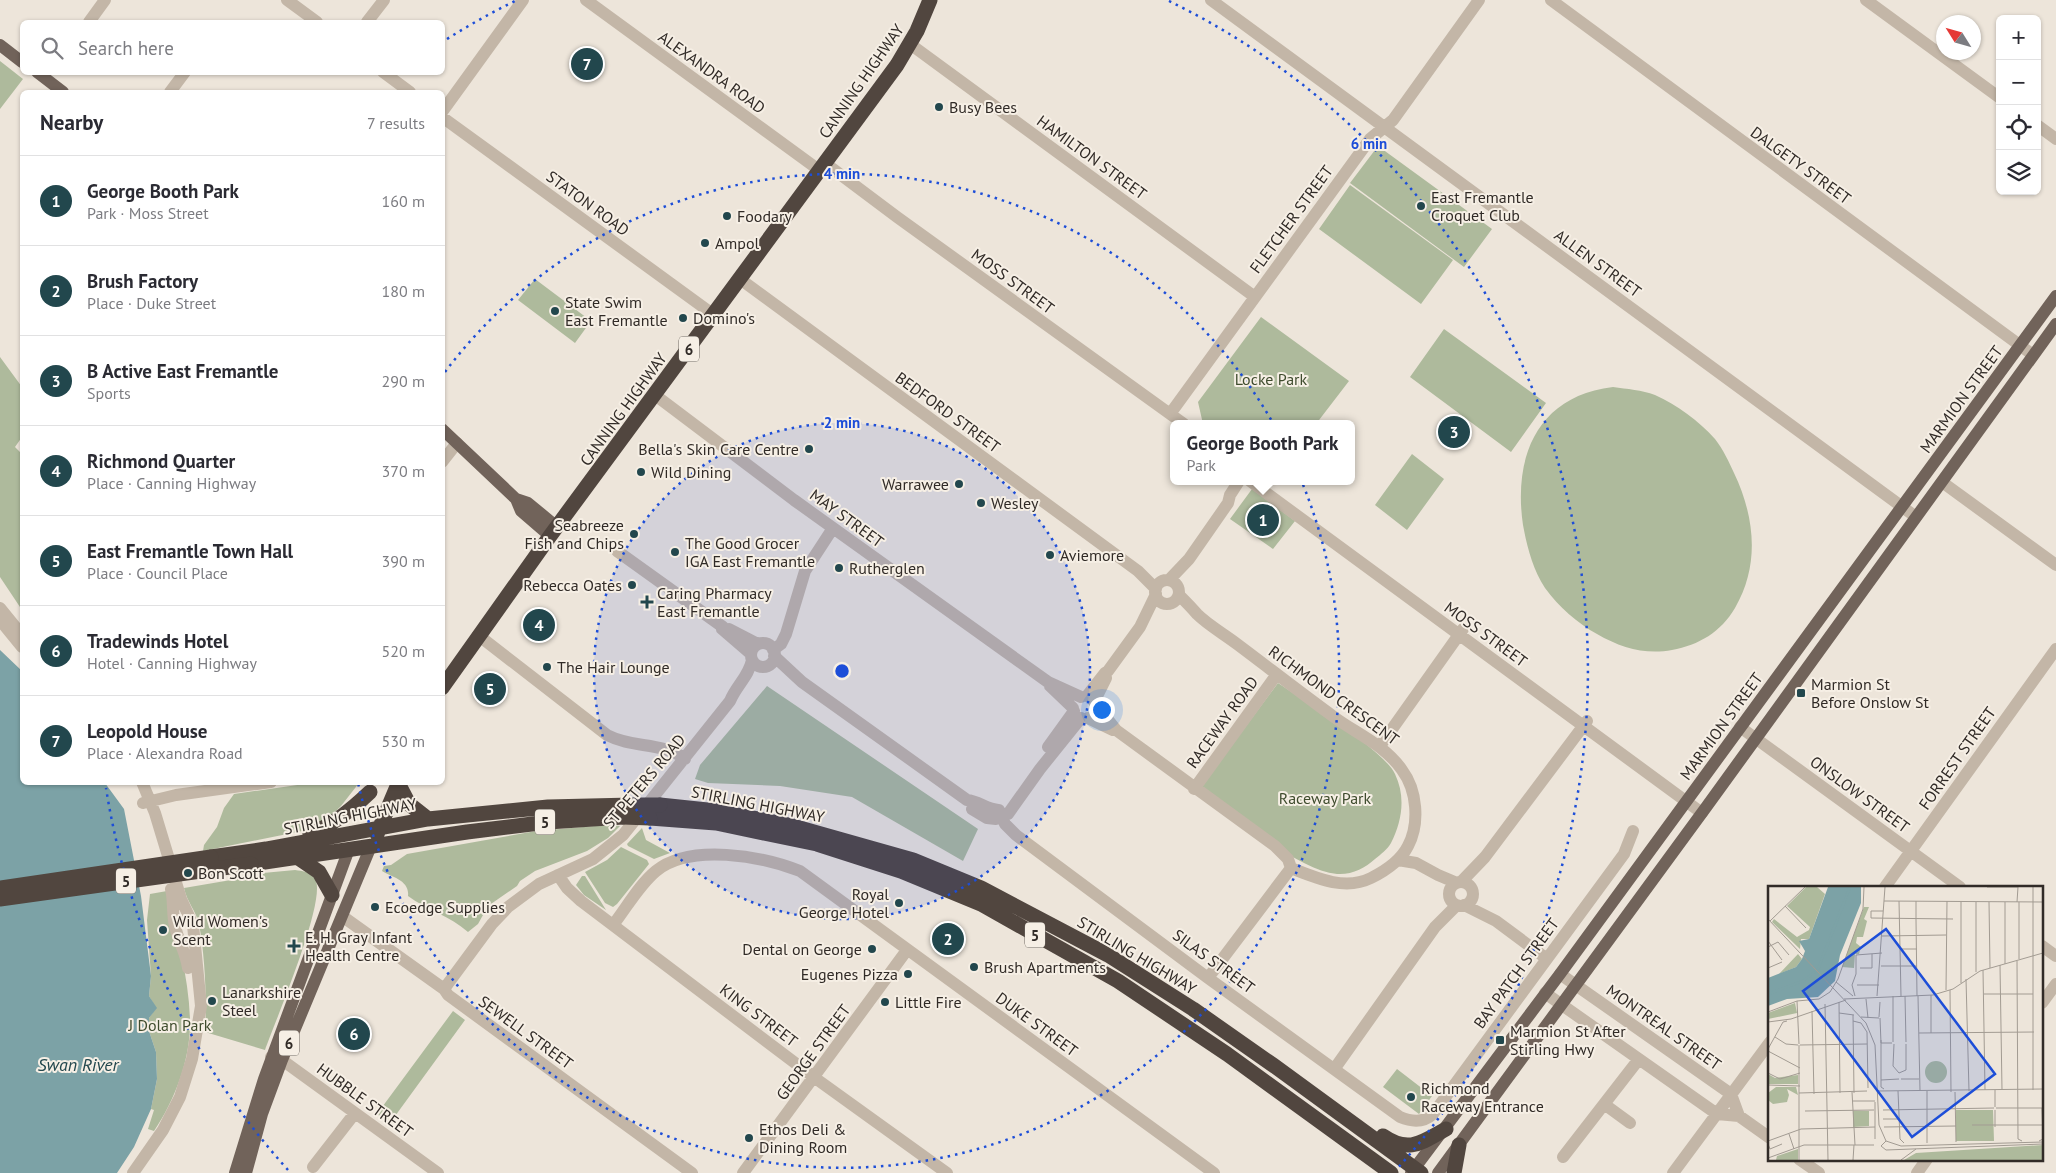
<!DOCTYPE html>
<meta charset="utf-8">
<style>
:root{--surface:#fff;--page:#f2f2f3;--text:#2b2b33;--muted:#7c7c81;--line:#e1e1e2;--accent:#22474d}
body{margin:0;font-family:"PT Sans",sans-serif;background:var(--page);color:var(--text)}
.controls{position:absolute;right:15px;top:15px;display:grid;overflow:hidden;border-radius:8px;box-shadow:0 1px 4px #0004}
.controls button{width:45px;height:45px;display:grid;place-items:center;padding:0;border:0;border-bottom:1px solid var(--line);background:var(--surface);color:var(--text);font:25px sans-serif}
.compass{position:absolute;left:1936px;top:15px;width:45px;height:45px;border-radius:50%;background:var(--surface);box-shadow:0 1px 4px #0004;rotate:307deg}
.you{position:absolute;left:1101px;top:709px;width:18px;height:18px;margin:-12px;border:4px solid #fff;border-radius:50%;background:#1a73e8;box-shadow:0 0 0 8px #1a73e833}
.badge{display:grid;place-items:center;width:32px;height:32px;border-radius:50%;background:var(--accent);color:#fff;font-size:16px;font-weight:700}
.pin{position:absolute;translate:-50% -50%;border:2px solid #fff;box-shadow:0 1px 5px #0006}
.popup{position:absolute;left:1170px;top:420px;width:185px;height:65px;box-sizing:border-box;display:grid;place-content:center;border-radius:8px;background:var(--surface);filter:drop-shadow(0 1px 4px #0005);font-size:16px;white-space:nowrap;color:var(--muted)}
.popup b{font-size:19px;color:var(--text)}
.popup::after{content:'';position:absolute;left:50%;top:100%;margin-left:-10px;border:10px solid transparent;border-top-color:var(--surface)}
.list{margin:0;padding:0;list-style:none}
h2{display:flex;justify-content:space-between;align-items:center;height:65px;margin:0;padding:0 20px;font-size:21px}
h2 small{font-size:16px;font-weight:400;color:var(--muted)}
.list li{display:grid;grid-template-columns:32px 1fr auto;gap:15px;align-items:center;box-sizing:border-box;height:90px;padding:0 20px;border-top:1px solid var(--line)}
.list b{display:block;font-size:19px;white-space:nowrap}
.list p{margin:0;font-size:16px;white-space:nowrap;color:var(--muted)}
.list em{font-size:16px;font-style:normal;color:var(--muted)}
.icon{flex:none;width:28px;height:28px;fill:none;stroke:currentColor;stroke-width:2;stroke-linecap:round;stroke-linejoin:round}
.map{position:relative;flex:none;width:2056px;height:1173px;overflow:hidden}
.search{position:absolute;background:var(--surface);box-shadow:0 1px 4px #0004;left:20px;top:20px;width:425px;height:55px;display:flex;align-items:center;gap:12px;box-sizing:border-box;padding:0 18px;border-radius:8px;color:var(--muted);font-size:19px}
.panel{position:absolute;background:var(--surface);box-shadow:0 1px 4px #0004;left:20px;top:90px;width:425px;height:695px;border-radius:8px}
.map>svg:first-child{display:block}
.green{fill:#aeba9c}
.water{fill:#7ca2a6}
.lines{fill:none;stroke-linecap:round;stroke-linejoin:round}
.minor{stroke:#c3b6a7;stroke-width:12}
.major{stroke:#71635a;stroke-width:12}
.highway{stroke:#51463f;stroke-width:15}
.highway-bridge{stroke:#51463f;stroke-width:15}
.ring{fill:none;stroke:#1d4ed8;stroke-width:2.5;stroke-dasharray:2.5 5}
.poi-dot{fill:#22474d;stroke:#f6efe5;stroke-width:2}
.labels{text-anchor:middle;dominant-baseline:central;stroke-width:4;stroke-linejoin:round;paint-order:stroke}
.shield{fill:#f6efe5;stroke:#6c6660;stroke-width:1}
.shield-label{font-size:15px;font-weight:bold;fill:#312b27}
.street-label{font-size:16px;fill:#312b27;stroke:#f6efe5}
.poi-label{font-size:16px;fill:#312b27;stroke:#f6efe5;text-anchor:start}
.park-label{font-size:16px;fill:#3f4c2e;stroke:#f6efe5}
.water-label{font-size:18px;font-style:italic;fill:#22474d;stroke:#f6efe5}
.inset-river{fill:none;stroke:#7ca2a6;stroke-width:2.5}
.inset-road{fill:none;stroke:#a29b92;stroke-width:1}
.view{fill:#1d4ed8;fill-opacity:0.15;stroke:#1d4ed8;stroke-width:2.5}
.inset-edge{fill:none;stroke:#312b27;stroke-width:2.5}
.centre{fill:#1d4ed8;stroke:#f6efe5;stroke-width:2.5}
.ring-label{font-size:15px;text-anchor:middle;font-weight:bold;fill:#1d4ed8;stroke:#f6efe5;stroke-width:4;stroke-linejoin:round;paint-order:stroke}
</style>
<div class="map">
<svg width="2056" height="1173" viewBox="0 0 2056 1173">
<rect width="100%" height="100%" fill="#ede5da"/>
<path class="green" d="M0,61L23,79L0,109Z
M1378,146L1492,229L1464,267L1350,183Z
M1350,185L1453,260L1421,304L1319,229Z
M535,279L591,321L575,343L518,300Z
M1261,317L1349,381L1316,424H1203L1198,402Z
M1444,329L1546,403L1511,452L1410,377Z
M0,357L22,387V437L15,447L22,454V610L0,577Z
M1613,387C1627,389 1642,390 1655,395C1677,405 1699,421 1715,439C1723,449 1729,462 1734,473C1755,517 1760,565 1735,608C1721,632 1699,645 1672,650C1646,655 1621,648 1597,634C1577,623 1559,607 1545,588C1533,570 1527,547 1523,525C1513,457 1537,396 1613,387Z
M1412,454L1444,479L1407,530L1375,505Z
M1252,489L1295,521L1273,549L1230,519Z
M1278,683C1303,700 1384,750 1395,774C1406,797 1402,821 1391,843C1387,850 1381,854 1375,859C1365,868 1352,875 1337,874C1294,869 1236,815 1200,788Z
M767,686L978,829L963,861L852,797L780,786L708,783L695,779L700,765Z
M311,783H359L341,806L333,814L307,830L203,851L204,845L217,827L224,808L234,794Z
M607,825L620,826L608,838L587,851L535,871L520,881L517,886L488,906L478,924L468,932C450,916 427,910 408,896C410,880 391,877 382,871L384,866L391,865L407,854L536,831Z
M642,828L646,840L670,853L654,859L628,846L627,844Z
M621,847L647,860L649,864L617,904L613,907L605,903L585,872L607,860Z
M295,870C303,871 311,872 315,879C328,898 274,1024 265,1050L205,1032C207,1000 205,956 199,924C196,911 187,902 184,888L261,875L263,873Z
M582,876H585L606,910L584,895L576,885Z
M167,891C176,933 189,977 190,1020C191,1058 175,1100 154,1131L148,1129L154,1110L151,1109L157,1079L156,1052L149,1031V1018L156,1008L149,996L151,976L147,920L150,894Z
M453,1011L465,1020L390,1123L377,1114Z
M1397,1069L1432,1096L1419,1114L1383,1087Z"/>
<path class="water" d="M0,650L22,671V782L105,783L124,809L141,896L151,976L149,996L157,1008L149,1018V1031L156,1052L157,1079L151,1109L134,1147L117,1173H0Z"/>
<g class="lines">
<path class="minor" d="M287,0L317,22
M586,0L819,170
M1211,0L1916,517
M1551,0L2033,355
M1866,0L2000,98
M89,22L105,0
M367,22L384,0
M910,44L1255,297
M383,72L410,92
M170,92L185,72
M442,112L523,0
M442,117L714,315
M2037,125L2056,139
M825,163L897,217L1184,424
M740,279L1138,571L1156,589
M655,395L794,500L1048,682L1081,697
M1170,414L1370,139L1393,120L1479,0
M442,462L457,443
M1250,481L1702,813
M1942,482L2056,565
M617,551L723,627L722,629L751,654
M1169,580L1189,559L1228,503L1230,495L1239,481
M1155 592a12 12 0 1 1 24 0a12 12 0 1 1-24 0Z
M1179,595C1185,601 1191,607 1197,614C1208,625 1224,634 1237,644C1269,668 1301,693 1334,717C1357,734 1385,745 1402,770C1417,790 1420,823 1408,846C1401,860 1385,871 1371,878C1345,891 1316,878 1291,868
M0,608L22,635
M0,620L22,647
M729,629L758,644
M478,635L607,735C634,749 660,741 685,759
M751 655a12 12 0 1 1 24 0a12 12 0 1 1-24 0Z
M773,650L781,644L786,634L805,571L833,528
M774,656L802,682L967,800C979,801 987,810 999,810
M1050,686L1073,708
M1087,696L1105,673L1108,671L1140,627L1156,594
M1094,702L1106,678
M1095,709L1105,716L1116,730L1275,846L1288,859L1291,868
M1088,718L1113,730H1116
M1740,727L1960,887
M1380,746L1463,629
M1048,747L1074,711
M1194,789L1277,674
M143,803L176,795L271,782
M972,809L987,818L996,819L1008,814L1040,769L1081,718
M999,810L1005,824L1016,835L1208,978L1400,1117C1412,1122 1423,1123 1433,1114L1624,854L1633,831
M1398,860L1416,863L1438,875L1457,883
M558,875L567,888L581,901L815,1078L947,1173
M1461,882L1485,857L1587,721
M1449 894a12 12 0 1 1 24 0a12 12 0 1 1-24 0Z
M1885,887L2056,649
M171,889C174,901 172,914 175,926C178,941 186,952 188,968
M1464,905L1496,921L1547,959
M342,916L444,989L448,995L692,1173
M613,925C627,907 639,885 656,871C690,843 762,856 800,871L1214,1173
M2042,946L2056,956
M1560,974L1731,1094L1739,1116
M1208,978L1291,868
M444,989L492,924L508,907L539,884L593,859L623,835L730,701C736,686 749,676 752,660
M1545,993L1717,1114L1739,1116L1770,1138
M2042,1003L2056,984
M271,1057L282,1060L438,1173
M1335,1068L1435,927L1457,905
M1604,1104L1630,1123
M1563,1157L1639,1059
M1799,1159L1819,1173
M313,1167L355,1113
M133,1173L163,1130L180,1097L192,1059L201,1006L193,925L181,899L155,813L142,782
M743,1173L907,950
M1673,1173L1770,1042
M1917,1173L1927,1159"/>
<path class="major" d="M0,45L22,62
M37,72L63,92
M442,429L516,499L521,511L550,536
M516,499L528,503L557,527
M235,1173L264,1079L349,849
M246,1173L262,1114L282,1060L371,846
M1411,1173L1560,974L2056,296
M1438,1173L1707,806L2056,324"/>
<path class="highway" d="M442,688L550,536L897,65L917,31L930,0
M398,783L409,804L428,819
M660,805L717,811L789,825L913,860L981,888L1108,955L1193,1009L1273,1065L1421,1173
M650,818L716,823L817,844L901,871L981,904L1118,981L1227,1054L1391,1173
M310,834C334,824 351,810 370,792
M377,834L399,782
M211,857L266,849L428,819L548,807L632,805
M297,857L319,872L332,895
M251,864L467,832L548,822L623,817
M1383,1136C1409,1154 1422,1142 1446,1129
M1454,1173L1459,1145"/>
<path class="highway-bridge" d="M632,805H660
M623,817L650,818
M0,888L211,857
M0,899L251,864"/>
</g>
<circle cx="842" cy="671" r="248" fill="#1d4ed8" fill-opacity=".12"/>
<g class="ring">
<circle cx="842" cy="671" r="248"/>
<path d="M445 372A497 497 0 1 1 358 783"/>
<path d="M288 1170A745 745 0 0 1 106 788M447 39A745 745 0 0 1 515 1M1169 1A745 745 0 0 1 1396 1170"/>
</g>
<g class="poi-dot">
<circle cx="939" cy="107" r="5"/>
<circle cx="1421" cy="206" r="5"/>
<circle cx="727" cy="216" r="5"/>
<circle cx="705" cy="243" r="5"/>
<circle cx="555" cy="311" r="5"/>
<circle cx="683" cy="318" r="5"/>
<circle cx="809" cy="449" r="5"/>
<circle cx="641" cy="472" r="5"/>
<circle cx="959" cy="484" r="5"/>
<circle cx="981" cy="503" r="5"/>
<circle cx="634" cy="534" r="5"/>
<circle cx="675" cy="552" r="5"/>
<circle cx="1050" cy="555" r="5"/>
<circle cx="839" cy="568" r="5"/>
<circle cx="632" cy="585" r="5"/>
<path d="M644.5 594.5h5v5h5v5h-5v5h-5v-5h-5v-5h5z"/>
<circle cx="547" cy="667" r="5"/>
<rect x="1796" y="688" width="10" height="10" rx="2.5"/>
<circle cx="188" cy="873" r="5"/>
<circle cx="899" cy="903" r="5"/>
<circle cx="375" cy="907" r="5"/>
<circle cx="163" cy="930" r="5"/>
<path d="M291.5 938.5h5v5h5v5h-5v5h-5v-5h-5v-5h5z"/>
<circle cx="872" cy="949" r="5"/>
<circle cx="974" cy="967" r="5"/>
<circle cx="908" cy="974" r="5"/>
<circle cx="212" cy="1001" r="5"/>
<circle cx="885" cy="1002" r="5"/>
<rect x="1495" y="1035" width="10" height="10" rx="2.5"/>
<circle cx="1411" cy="1097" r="5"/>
<circle cx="749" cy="1138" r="5"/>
</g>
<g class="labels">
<g class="shield">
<rect x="679" y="336.5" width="20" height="25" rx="4"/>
<rect x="535" y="809.5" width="20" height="25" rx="4"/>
<rect x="116" y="868.5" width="20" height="25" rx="4"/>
<rect x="1025" y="922.5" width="20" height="25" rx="4"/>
<rect x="279" y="1030.5" width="20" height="25" rx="4"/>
</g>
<g class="shield-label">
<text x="689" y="349">6</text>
<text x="545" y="822">5</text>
<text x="126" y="881">5</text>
<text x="1035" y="935">5</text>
<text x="289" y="1043">6</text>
</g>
<g class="street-label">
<text transform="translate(712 72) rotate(36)">ALEXANDRA ROAD</text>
<text transform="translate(861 81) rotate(-55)">CANNING HIGHWAY</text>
<text transform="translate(1092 157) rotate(36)">HAMILTON STREET</text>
<text transform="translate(1801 165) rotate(36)">DALGETY STREET</text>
<text transform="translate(588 203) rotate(36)">STATON ROAD</text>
<text transform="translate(1291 219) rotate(-54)">FLETCHER STREET</text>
<text transform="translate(1598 263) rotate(36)">ALLEN STREET</text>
<text transform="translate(1013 281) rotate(36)">MOSS STREET</text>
<text transform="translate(1961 399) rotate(-54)">MARMION STREET</text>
<text transform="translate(623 409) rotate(-54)">CANNING HIGHWAY</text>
<text transform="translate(948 412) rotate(36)">BEDFORD STREET</text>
<text transform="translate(847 518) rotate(36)">MAY STREET</text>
<text transform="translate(1486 634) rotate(36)">MOSS STREET</text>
<text transform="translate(1334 695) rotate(36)">RICHMOND CRESCENT</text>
<text transform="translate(1222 722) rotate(-54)">RACEWAY ROAD</text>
<text transform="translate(1721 726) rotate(-54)">MARMION STREET</text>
<text transform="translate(1957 758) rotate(-55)">FORREST STREET</text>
<text transform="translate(644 781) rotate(-50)">ST PETERS ROAD</text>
<text transform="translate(1860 794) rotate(36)">ONSLOW STREET</text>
<text transform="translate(758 804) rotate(11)">STIRLING HIGHWAY</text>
<text transform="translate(350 816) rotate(-11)">STIRLING HIGHWAY</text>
<text transform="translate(1137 955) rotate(31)">STIRLING HIGHWAY</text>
<text transform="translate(1214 961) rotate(36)">SILAS STREET</text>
<text transform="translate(1516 973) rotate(-54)">BAY PATCH STREET</text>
<text transform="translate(759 1015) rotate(37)">KING STREET</text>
<text transform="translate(1037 1024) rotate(36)">DUKE STREET</text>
<text transform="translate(1664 1027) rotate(35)">MONTREAL STREET</text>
<text transform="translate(526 1032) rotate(36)">SEWELL STREET</text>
<text transform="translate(813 1052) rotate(-54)">GEORGE STREET</text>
<text transform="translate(365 1100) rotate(36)">HUBBLE STREET</text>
</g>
<g class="poi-label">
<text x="949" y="107">Busy Bees</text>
<text x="1431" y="197">East Fremantle<tspan x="1431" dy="18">Croquet Club</tspan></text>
<text x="737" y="216">Foodary</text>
<text x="715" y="243">Ampol</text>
<text x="565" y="302">State Swim<tspan x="565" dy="18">East Fremantle</tspan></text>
<text x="693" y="318">Domino's</text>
<text x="799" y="449" text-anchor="end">Bella's Skin Care Centre</text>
<text x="651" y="472">Wild Dining</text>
<text x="949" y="484" text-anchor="end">Warrawee</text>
<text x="991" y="503">Wesley</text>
<text x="624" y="525" text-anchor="end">Seabreeze<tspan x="624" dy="18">Fish and Chips</tspan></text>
<text x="685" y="543">The Good Grocer<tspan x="685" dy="18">IGA East Fremantle</tspan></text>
<text x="1060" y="555">Aviemore</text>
<text x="849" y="568">Rutherglen</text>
<text x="622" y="585" text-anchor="end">Rebecca Oates</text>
<text x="657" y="593">Caring Pharmacy<tspan x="657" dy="18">East Fremantle</tspan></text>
<text x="557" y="667">The Hair Lounge</text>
<text x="1811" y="684">Marmion St<tspan x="1811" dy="18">Before Onslow St</tspan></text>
<text x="198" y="873">Bon Scott</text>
<text x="889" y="894" text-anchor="end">Royal<tspan x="889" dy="18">George Hotel</tspan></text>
<text x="385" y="907">Ecoedge Supplies</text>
<text x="173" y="921">Wild Women's<tspan x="173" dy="18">Scent</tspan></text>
<text x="305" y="937">E. H. Gray Infant<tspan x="305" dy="18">Health Centre</tspan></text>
<text x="862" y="949" text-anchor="end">Dental on George</text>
<text x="984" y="967">Brush Apartments</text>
<text x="898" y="974" text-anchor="end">Eugenes Pizza</text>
<text x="222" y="992">Lanarkshire<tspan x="222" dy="18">Steel</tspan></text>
<text x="895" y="1002">Little Fire</text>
<text x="1510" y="1031">Marmion St After<tspan x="1510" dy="18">Stirling Hwy</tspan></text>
<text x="1421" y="1088">Richmond<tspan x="1421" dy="18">Raceway Entrance</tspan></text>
<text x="759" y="1129">Ethos Deli &amp;<tspan x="759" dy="18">Dining Room</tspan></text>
</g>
<g class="park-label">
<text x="1271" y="379">Locke Park</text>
<text x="1325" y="798">Raceway Park</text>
<text x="170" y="1025">J Dolan Park</text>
</g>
<g class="water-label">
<text x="78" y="1064">Swan River</text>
</g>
</g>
<g transform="translate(1768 886)">
<rect width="275" height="275" fill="#ede5da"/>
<path d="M38,1H49L57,8L41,53H33L32,63L4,36L6,33L29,51L41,44L42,41L19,20ZM96,21H101L96,33L99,35L95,51H89L88,57L93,61L91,68H87L86,82L74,81ZM30,68L34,73L28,81L11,88ZM27,117L29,127L0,133V127ZM157 186a11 11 0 1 1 22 0a11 11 0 1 1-22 0ZM0,188L7,192L30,189V198H0ZM8,201H28L30,209L19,203L21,209L19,216L5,218L0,214V207ZM188,224H225L226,255H188ZM85,225H101V240L85,241ZM275,259V274H136L148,267ZM30,263V274H8L9,270Z" fill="#aeba9c"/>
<path d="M60,1H93V17L72,69L67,95L50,111L19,113L0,120V92L28,81L34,73L37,65L31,55L41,53Z" fill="#7ca2a6"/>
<path class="inset-river" d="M50,83L82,1M0,108L35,95L47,86"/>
<path class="inset-road" d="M219,1H250M265,1V204M116,15L275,16M131,15L133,110M148,15V34M193,16V97M208,16V86M221,16L222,82M249,16L250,1M17,20L38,42M115,25H103V32L185,33M0,33L98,137L107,159L111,239L118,255M148,34L149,110M2,35L37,1M114,50L178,49M0,55L14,74M0,61L10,56L21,69M133,63H149M251,73V16M249,75L250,253L254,255M237,78V16M232,79L234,204M113,80H149M0,82L14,76M92,82H104V68M215,84L217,204M198,93L201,205M68,96L85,110M89,99H111M178,104L179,15M182,104L183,206M216,108H265M163,109V147M87,110L84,99L88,88V69L114,67M109,110L117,1M125,110V156M137,110L138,156M150,110L152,205M76,113L165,109L185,103L212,85L275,67M98,113L100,132M29,115L31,158M71,116L72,207M57,118L60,274M44,125L46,208M0,126L29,115L51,113L62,106L70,93L95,23L96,1M71,127L86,129M85,129L86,207M93,131L111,132M111,131L112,116M112,132L113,157H124M85,135L93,137L99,146L100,202M0,136L23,133L78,114M151,147L266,146M7,151L18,158L30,159M113,154V201L116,203M31,159V274M32,159L99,158M0,163L15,136L19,135M0,165L32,182M125,180L131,187L138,184V158M125,180L126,158M0,187L12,193L32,187M133,193H151M113,194L131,193M0,199L32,200M227,204V221M109,205L275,203M130,205L132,253L136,257M84,206L87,259M187,206L188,256M31,207L99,205M84,215H107M107,216V253M228,222H275M115,224L226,222M227,224V241M37,225L106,224M115,233H132M204,239H275M116,241L188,240M21,248L26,263M0,255L33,243L107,241M271,255L275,253L274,222M275,256L133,260L118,255L113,260L118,264L275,258M159,257V205M0,258L2,263L14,258M0,272L36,259H106M85,274L86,259M133,274L148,263"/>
<path class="view" d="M118,43L227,188L144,251L35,105Z"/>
<rect width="275" height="275" class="inset-edge"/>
</g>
<circle cx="842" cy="671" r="8" class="centre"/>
<g class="ring-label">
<text x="1369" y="149">6 min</text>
<text x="842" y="179">4 min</text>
<text x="842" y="428">2 min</text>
</g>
</svg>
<div class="controls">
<button>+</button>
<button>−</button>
<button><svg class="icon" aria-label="locate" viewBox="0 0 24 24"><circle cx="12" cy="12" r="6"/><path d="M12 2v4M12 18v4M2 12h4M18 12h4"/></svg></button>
<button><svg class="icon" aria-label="layers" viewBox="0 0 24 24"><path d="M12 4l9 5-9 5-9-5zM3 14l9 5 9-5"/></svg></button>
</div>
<svg class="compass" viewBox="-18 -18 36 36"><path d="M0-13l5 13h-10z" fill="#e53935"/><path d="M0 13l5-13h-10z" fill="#7c7c81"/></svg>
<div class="you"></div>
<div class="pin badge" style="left:1263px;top:520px">1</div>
<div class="popup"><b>George Booth Park</b>Park</div>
<div class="pin badge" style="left:948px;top:939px">2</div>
<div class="pin badge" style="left:1454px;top:432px">3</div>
<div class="pin badge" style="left:539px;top:625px">4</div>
<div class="pin badge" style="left:490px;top:689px">5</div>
<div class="pin badge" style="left:354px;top:1034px">6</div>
<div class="pin badge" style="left:587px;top:64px">7</div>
<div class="search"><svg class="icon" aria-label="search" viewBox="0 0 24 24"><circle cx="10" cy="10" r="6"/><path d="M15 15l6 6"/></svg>Search here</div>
<section class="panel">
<h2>Nearby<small>7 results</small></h2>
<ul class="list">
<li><span class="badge">1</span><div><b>George Booth Park</b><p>Park · Moss Street</p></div><em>160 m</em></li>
<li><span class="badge">2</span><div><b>Brush Factory</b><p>Place · Duke Street</p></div><em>180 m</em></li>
<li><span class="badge">3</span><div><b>B Active East Fremantle</b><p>Sports</p></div><em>290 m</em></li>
<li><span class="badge">4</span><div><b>Richmond Quarter</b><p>Place · Canning Highway</p></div><em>370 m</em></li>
<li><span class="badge">5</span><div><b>East Fremantle Town Hall</b><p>Place · Council Place</p></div><em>390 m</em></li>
<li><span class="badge">6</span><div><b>Tradewinds Hotel</b><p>Hotel · Canning Highway</p></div><em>520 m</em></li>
<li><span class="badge">7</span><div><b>Leopold House</b><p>Place · Alexandra Road</p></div><em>530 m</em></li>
</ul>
</section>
</div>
